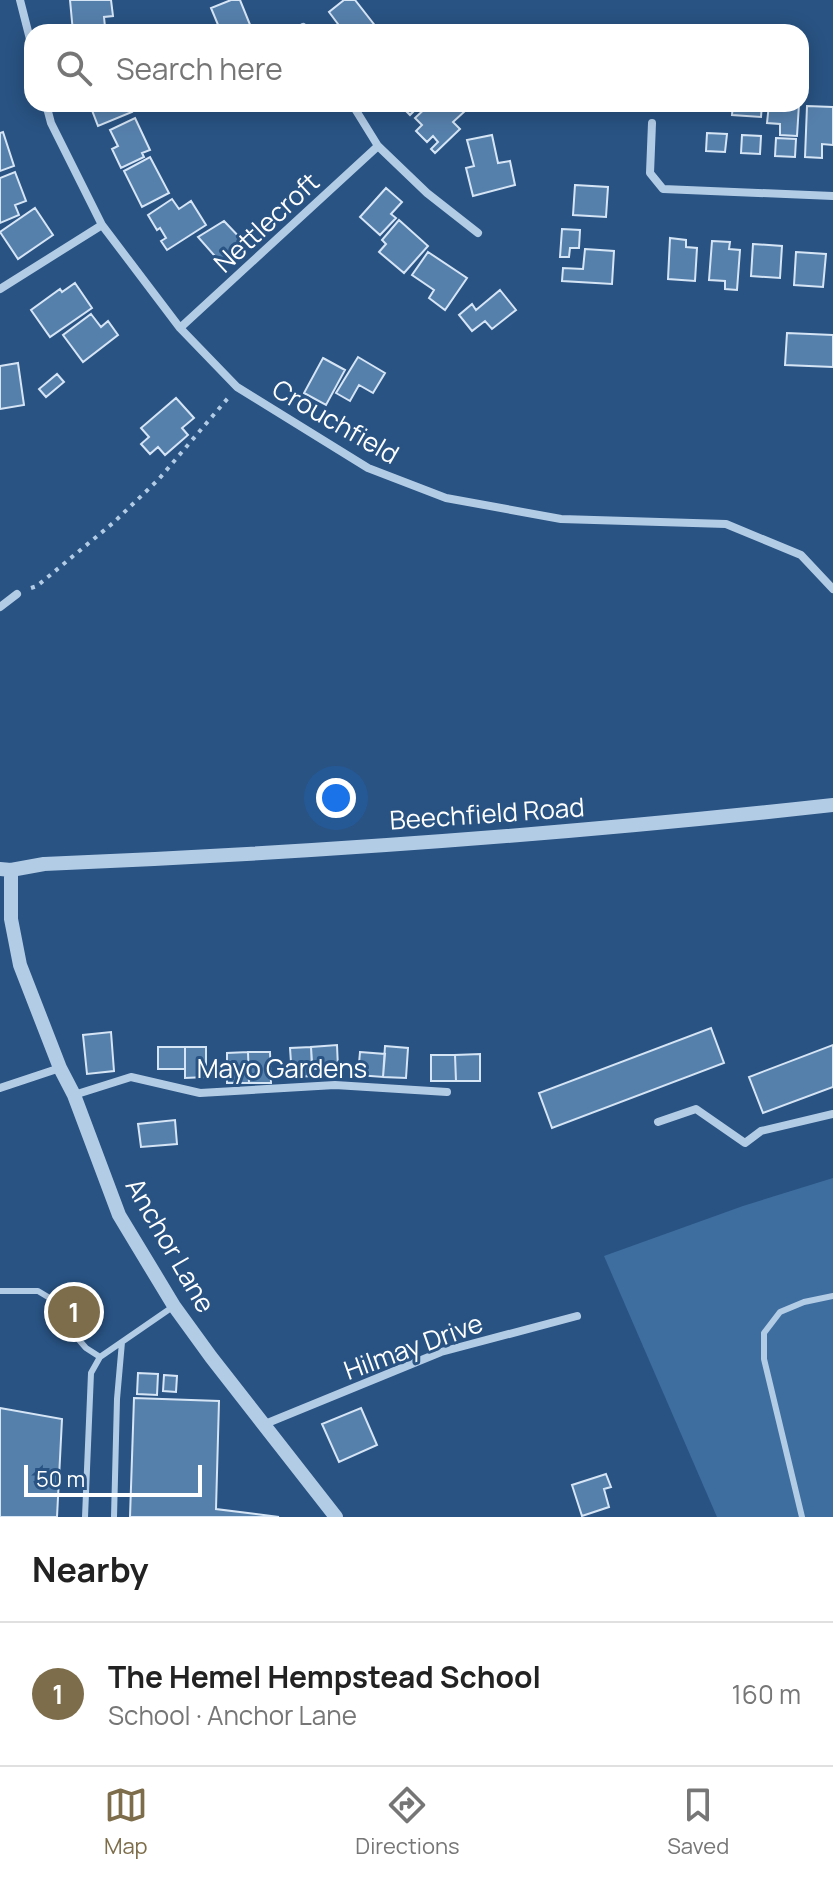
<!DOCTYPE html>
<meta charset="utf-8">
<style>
:root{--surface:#fff;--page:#f2f2f2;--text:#222;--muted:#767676;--line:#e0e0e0;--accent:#7d6d4a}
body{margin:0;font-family:Manrope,sans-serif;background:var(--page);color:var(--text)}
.scale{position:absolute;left:24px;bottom:20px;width:178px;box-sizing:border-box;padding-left:8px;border:4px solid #fff;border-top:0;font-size:22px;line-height:28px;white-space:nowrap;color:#fff;-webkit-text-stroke:6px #295383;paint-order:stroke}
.you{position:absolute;left:336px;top:798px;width:28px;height:28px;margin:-20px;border:6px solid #fff;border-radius:50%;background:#1a73e8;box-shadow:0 0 0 12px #1a73e833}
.badge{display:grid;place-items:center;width:52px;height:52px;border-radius:50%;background:var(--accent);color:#fff;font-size:26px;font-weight:700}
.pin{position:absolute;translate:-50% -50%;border:4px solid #fff;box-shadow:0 2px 8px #0006}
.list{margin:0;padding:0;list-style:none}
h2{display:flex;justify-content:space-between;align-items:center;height:104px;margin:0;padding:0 32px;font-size:34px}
h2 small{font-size:26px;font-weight:400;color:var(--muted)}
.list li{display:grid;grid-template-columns:52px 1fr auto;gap:24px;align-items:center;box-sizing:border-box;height:144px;padding:0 32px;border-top:2px solid var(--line)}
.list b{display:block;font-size:30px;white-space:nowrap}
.list p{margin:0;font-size:26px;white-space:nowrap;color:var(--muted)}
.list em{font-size:26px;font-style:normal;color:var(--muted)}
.icon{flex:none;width:44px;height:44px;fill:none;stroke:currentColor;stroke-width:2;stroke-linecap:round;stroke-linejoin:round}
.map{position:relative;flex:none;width:833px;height:1517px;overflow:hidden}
.search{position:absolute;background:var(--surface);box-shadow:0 4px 20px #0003;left:24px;right:24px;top:24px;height:88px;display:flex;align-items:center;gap:20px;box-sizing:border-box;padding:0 28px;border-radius:24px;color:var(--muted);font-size:30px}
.sheet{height:248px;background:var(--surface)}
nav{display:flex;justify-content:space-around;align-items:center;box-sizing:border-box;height:112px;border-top:2px solid var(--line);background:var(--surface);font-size:22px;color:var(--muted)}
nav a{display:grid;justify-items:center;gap:4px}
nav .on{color:var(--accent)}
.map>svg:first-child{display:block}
.green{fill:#3e6e9f}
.building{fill:#5680ac;stroke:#d6e5f5;stroke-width:2}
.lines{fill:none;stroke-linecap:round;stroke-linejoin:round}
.path{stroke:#b3cce6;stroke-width:4;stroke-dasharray:4 6;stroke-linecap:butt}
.service{stroke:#b3cce6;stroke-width:6}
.minor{stroke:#b3cce6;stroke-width:8}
.tertiary{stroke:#b3cce6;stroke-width:14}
.labels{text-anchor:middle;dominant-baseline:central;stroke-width:6;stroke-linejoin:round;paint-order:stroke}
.street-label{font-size:26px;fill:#fff;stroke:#295383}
</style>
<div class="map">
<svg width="833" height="1517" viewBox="0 0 833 1517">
<rect width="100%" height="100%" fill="#295383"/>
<path class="green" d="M833,1178V1517H717L604,1256L743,1206Z"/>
<path class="building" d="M70,0H111L113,16L104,17L105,27L73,32Z
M231,0H240L253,32H221L211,8Z
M344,0H355L380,32H344L329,12Z
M93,104H129L132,112L98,126L90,105Z
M399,104H421L410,115Z
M430,104H458L465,111L453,122L460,129L435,153L431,149L438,142L433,136L427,142L416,131L422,125L415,118Z
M733,104H762L761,117L732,115Z
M769,104H799L797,136L780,135V124L767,123Z
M807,106L833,107V145L822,144V158L805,157Z
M135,118L150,150L142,153L144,157L121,168L112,149L118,146L110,130Z
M3,132L14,166L0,171V133Z
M707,133L727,134L725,152L706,151Z
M492,135L498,163L510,161L515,185L473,196L466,168L474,166L467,140Z
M742,135L761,136L760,154L741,153Z
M776,138L796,139L795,157L775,156Z
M150,157L169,193L142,207L124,171Z
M15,172L26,201L15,205L19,215L0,223V178Z
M575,185L608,187L606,217L573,215Z
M386,188L402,202L391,214L396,218L380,235L360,217Z
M172,199L179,209L191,201L206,225L167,250L161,241L166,238L160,228L157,230L148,215Z
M35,208L53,235L18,259L0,232Z
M399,220L428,246L404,273L379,252L386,244L382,240Z
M224,221L244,242L221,263L198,237Z
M562,229L580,230L579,248H570L569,257H560Z
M670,238L686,240V247L697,248L695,281L668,279Z
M712,241L730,242L729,249L740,250L737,290L725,289V281L709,280Z
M753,244L782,246L780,278L751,276Z
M585,249L614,251L612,284L562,281L563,268L583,269Z
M428,252L467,278L445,310L429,298L434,290L412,275Z
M796,252L826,254L823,287L794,285Z
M75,283L92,308L50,337L31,310L60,289L62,292Z
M500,290L516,310L492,329L485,321L472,331L459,315L472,304L476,310Z
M91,314L101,327L108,321L118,335L83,362L63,335Z
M787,333L833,335V367L785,365Z
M358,357L385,373L373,393L359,385L350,401L336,393Z
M323,358L345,370L326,405L304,393Z
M18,363L24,405L0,409V366Z
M57,374L64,382L46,397L39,389Z
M176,398L194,418L182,428L188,435L165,455L158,447L150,454L141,444L149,437L141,428Z
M711,1028L724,1063L552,1128L539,1093Z
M111,1032L114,1071L87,1074L83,1035Z
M337,1045L338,1068L312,1069L311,1047Z
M833,1045V1087L763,1113L749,1077Z
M385,1046L408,1048L406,1078L383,1077Z
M158,1047H185V1069H158Z
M185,1047H206V1077L185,1078Z
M311,1047L313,1076L292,1077L290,1048Z
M248,1052L249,1083H227V1053Z
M248,1052H270L271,1083H249Z
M360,1052L385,1054L383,1077L358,1075Z
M480,1054V1081H456L455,1055Z
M431,1055H455L456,1081H431Z
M175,1120L177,1144L141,1147L138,1124Z
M138,1373L158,1374L157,1395L137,1394Z
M164,1375L177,1376L176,1392L163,1391Z
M134,1398L219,1401L216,1509L279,1517H130Z
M0,1408L62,1419L57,1517H0Z
M361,1408L377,1445L339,1462L322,1424Z
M606,1474L611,1487L604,1489L609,1507L582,1516L572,1485Z"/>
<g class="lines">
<path class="path" d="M31,588L37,586L113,523L158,480L228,398"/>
<path class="service" d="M0,1291H38L53,1300L72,1332L86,1348L100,1357L174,1306
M85,1517L91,1373L100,1357
M114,1517L117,1399L122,1342
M802,1517L764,1359V1333L780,1312L804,1302L833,1296"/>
<path class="minor" d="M20,0L32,47
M303,27L306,32
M46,104L51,123L102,225L180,328L237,387L368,468L446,498L561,519L726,524L801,555L833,589
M352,104L378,146L427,193L478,233
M652,123L650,173L663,189L833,196
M0,289L102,225
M180,328L378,146
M0,607L17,594
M0,1088L60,1068
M74,1095L131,1077L200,1093L335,1085L447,1092
M658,1122L696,1109L745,1143L761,1131L833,1114
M265,1424L441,1352L577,1316"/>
<path class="tertiary" d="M0,869L11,870L44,864C308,853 571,834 833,805
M11,870V919L20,965L60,1068L74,1095L119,1215L174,1306L211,1357L336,1517"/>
</g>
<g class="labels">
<g class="street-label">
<text transform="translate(266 222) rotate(-43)">Nettlecroft</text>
<text transform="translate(336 421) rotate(30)">Crouchfield</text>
<text transform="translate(487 813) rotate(-4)">Beechfield Road</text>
<text x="282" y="1068">Mayo Gardens</text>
<text transform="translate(171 1245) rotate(60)">Anchor Lane</text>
<text transform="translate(413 1346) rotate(-20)">Hilmay Drive</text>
</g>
</g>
</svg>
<div class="scale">50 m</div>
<div class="you"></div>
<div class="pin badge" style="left:74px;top:1312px">1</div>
<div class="search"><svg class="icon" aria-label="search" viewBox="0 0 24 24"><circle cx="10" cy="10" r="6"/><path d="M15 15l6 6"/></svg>Search here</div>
</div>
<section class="sheet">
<h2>Nearby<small></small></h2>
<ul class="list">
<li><span class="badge">1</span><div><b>The Hemel Hempstead School</b><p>School · Anchor Lane</p></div><em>160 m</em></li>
</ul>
</section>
<nav>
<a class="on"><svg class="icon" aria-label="map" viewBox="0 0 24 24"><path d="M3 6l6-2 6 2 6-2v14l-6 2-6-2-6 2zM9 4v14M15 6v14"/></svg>Map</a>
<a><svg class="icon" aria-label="directions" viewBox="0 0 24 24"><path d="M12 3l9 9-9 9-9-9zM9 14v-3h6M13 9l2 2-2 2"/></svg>Directions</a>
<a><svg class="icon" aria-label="saved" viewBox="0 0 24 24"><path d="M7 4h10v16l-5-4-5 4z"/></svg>Saved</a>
</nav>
